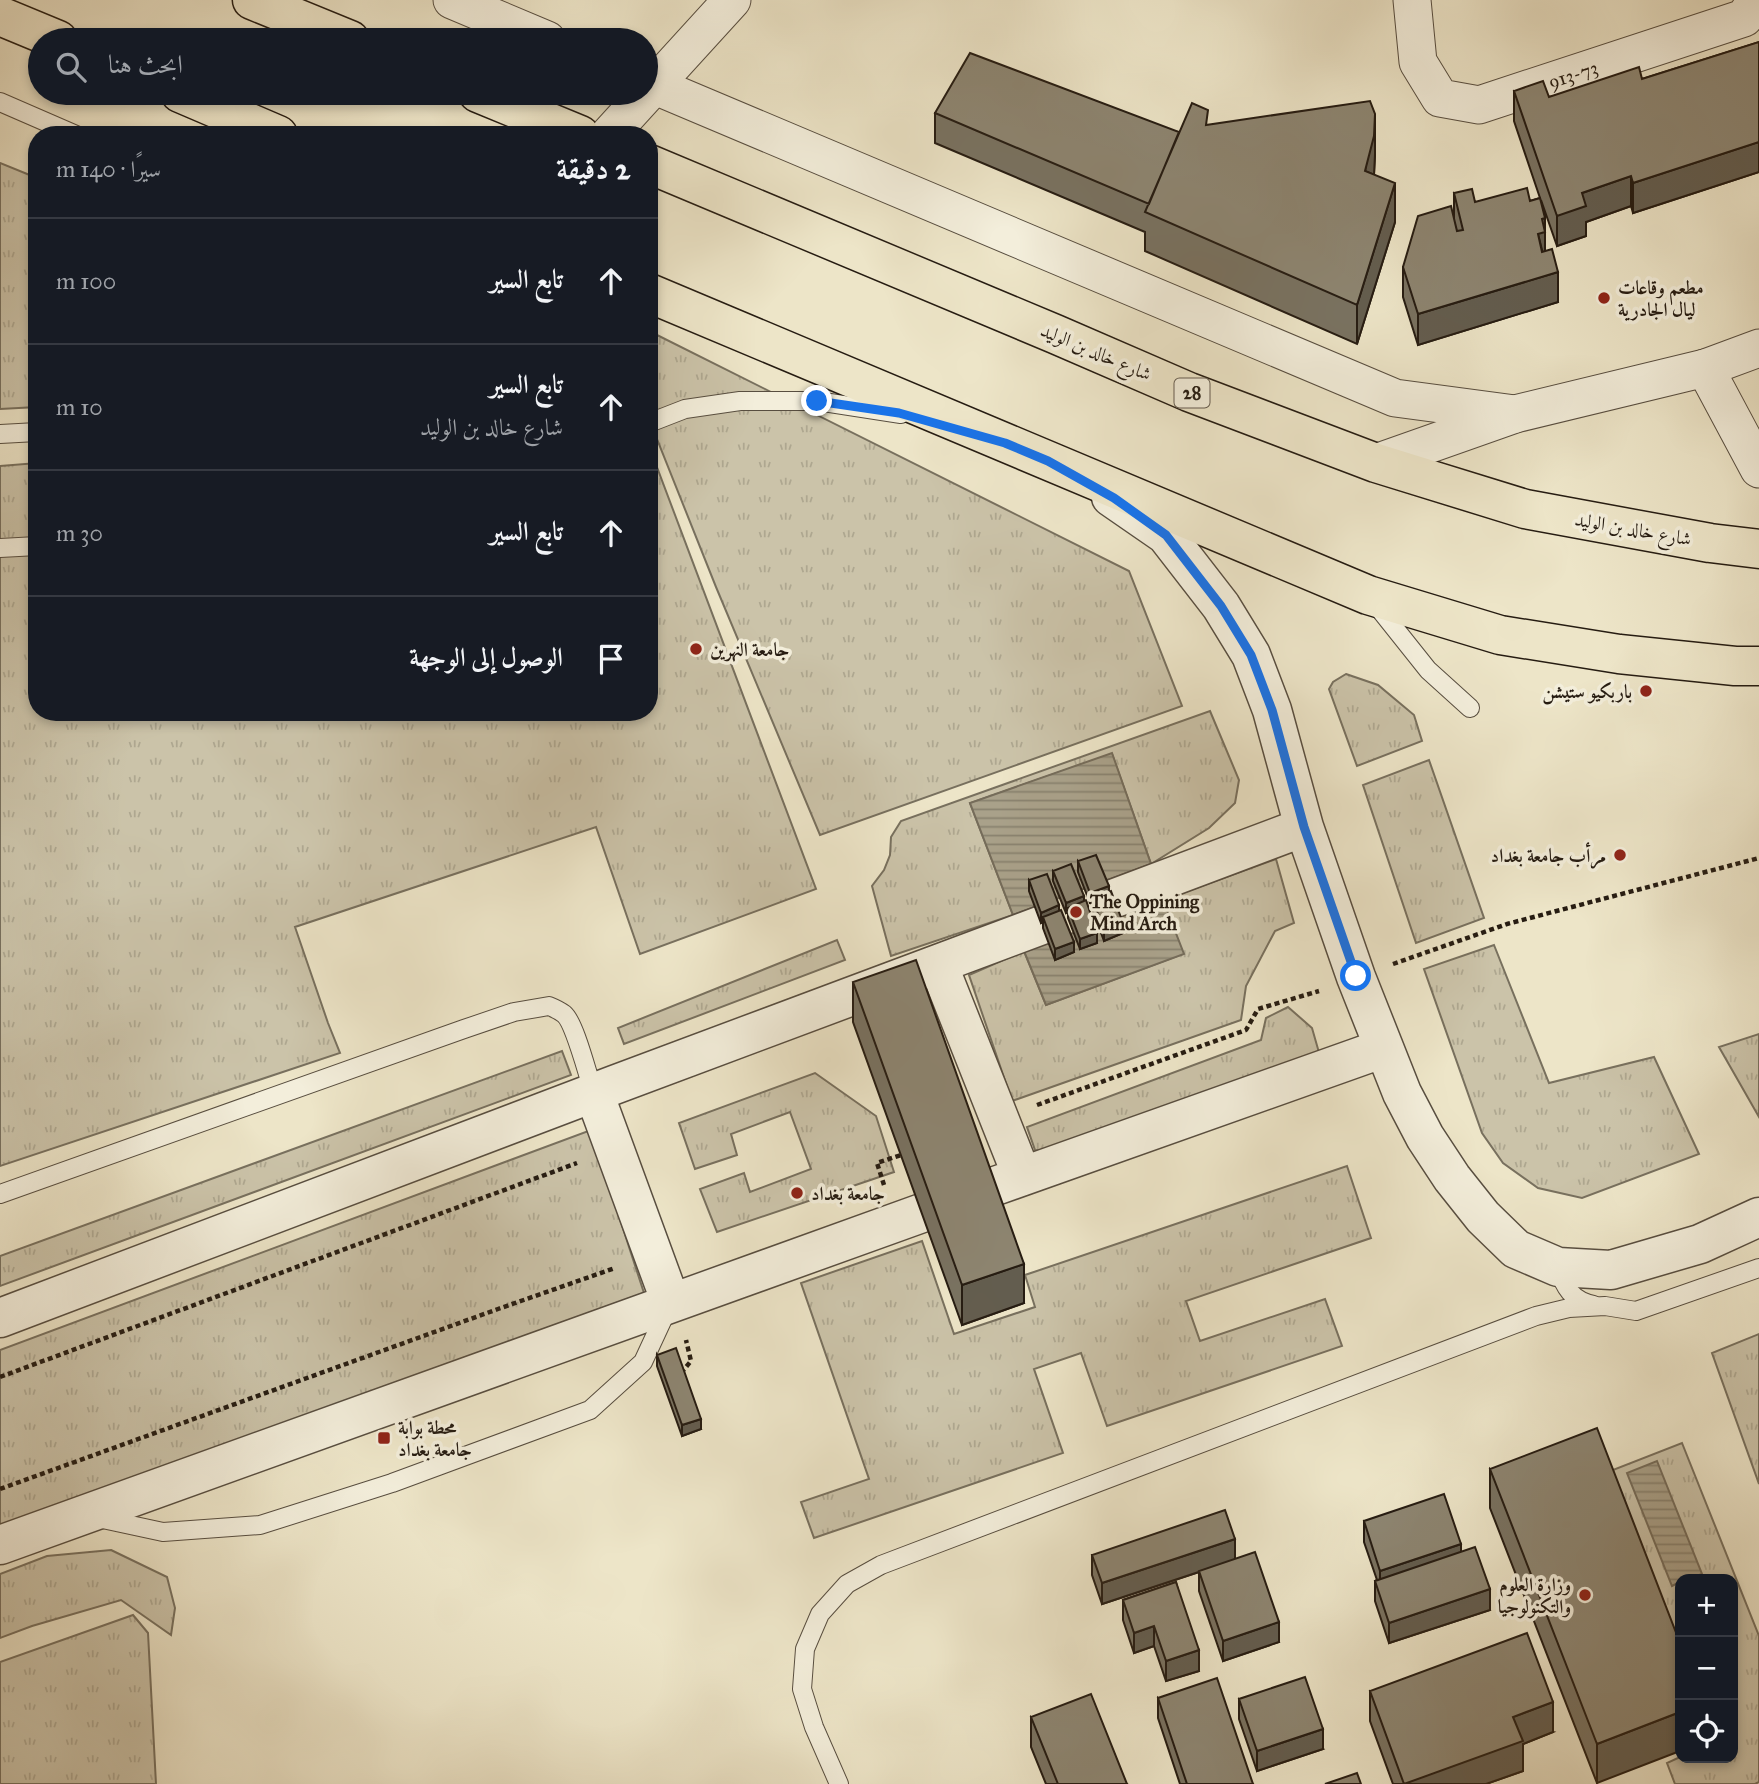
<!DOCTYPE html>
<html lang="ar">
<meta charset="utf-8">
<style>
:root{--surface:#171b24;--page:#242831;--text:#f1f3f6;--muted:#9ea1a6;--line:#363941}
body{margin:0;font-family:"IM FELL Great Primer",Amiri,serif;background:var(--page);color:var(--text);direction:rtl}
.controls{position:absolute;right:21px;bottom:21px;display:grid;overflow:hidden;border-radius:14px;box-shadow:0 4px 10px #0003}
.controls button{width:63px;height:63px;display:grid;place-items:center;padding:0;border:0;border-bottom:2px solid var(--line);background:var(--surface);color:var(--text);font:35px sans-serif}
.stop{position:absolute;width:21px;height:21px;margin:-16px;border:5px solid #1a73e8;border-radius:50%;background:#fff}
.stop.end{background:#1a73e8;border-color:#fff;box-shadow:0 2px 7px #0008}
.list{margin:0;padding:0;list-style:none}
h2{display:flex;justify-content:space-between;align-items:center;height:91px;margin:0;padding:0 28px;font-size:30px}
h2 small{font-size:23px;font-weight:400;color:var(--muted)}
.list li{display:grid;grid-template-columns:46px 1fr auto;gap:21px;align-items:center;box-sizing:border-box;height:126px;padding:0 28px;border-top:2px solid var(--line)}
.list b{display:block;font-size:26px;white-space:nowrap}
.list p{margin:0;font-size:23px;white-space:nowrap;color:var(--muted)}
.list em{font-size:23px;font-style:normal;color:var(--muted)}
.icon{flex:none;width:38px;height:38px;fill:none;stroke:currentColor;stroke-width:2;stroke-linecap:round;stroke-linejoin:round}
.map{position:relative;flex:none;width:1759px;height:1784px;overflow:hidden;direction:ltr}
.search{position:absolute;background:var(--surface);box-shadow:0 4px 10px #0003;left:28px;top:28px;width:630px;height:77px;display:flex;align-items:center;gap:18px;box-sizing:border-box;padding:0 24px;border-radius:38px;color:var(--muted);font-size:26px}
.panel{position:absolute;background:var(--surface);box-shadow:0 4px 10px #0003;left:28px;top:126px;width:630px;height:595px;border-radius:28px;direction:rtl}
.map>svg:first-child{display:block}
.grass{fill:url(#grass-tufts);stroke:#78705e;stroke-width:2}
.water{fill:url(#water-rules);stroke:#756c5a;stroke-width:2}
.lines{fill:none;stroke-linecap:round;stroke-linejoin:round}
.service-casing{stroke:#584e40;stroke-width:20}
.minor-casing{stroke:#584e40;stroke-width:39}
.tertiary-casing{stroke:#584e40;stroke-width:41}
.primary-casing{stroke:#261c12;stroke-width:41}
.path{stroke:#261c12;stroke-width:4.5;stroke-dasharray:5 3.5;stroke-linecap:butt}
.service{stroke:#f3eedb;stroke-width:18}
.minor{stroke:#f3eedb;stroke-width:37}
.tertiary{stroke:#f3eedb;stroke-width:38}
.primary{stroke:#ede5c8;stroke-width:38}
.wall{fill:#797261;stroke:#261c12;stroke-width:2}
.shaded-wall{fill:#635d4f;stroke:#261c12;stroke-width:2}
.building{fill:#8d8571;stroke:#261c12;stroke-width:2}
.route{stroke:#1a73e8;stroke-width:9}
.poi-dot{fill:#8f2418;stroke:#f3eedb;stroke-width:2.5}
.labels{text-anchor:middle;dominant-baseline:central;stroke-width:7;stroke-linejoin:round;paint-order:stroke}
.shield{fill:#f3eedb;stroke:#645b4e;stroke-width:2}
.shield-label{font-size:18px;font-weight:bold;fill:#261c12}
.street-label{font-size:19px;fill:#261c12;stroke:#f3eedb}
.poi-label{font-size:19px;font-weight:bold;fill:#261c12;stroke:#f3eedb;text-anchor:start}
</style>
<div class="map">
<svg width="1759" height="1784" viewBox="0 0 1759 1784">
<defs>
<pattern id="grass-tufts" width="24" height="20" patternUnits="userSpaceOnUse" patternTransform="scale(1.75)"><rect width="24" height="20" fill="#cbc3a9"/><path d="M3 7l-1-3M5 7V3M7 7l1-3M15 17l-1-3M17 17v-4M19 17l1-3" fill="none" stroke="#aea790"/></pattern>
<pattern id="water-rules" width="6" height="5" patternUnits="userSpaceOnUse" patternTransform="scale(1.75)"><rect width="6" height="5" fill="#a9a18a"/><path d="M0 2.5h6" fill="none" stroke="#89826f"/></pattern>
</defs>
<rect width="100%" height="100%" fill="#ede5c8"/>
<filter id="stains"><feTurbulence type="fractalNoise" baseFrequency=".00286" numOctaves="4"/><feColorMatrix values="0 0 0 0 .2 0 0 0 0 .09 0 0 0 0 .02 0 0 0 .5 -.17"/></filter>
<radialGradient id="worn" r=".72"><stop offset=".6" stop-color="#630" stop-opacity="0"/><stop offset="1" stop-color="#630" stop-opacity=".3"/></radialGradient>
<path class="grass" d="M0,163L37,178V407L0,409Z
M649,331L1129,571L1182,706L820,835L716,587L649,419Z
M649,446L816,889L640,954L596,827L295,927L328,1023L340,1053L0,1166V466L37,463V712H649Z
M1346,674L1378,685L1414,715L1422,741L1357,766L1329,689L1333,682Z
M1210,711L1239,780L1235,803L1209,828L1151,864L1112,754L970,803L1013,915L891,956L872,886L884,870L890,855L891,837L901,821Z
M1429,760L1484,918L1416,943L1363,785Z
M1276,859L1294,923L1275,931L1246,986L1241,1020L1012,1101L969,975L1024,951L1046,1005L1183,954L1163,900Z
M837,940L845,960L624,1044L618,1028Z
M1494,945L1549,1083L1654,1057L1699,1154L1582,1198L1538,1188L1503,1163L1482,1133L1424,969Z
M1288,1007L1312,1028L1320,1056L1050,1151L1035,1150L1027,1127L1261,1040L1266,1018Z
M1759,1034V1117L1719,1047Z
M562,1051L571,1075L0,1286V1256Z
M815,1073L876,1116L894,1172L717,1232L700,1189L744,1173L750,1192L811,1169L790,1112L731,1134L737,1155L695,1169L679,1123Z
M591,1130L644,1293L0,1526V1350Z
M1347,1166L1371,1238L1186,1301L1200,1341L1325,1299L1342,1346L1107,1426L1081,1353L1034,1369L1063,1453L814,1538L801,1502L869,1479L801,1283L922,1241L954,1334L1035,1307L1025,1275Z
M1759,1334V1484L1712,1353Z
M1682,1443L1759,1636V1782L1755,1784H1675L1667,1763L1680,1757L1733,1758V1579H1680V1676L1600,1475Z
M111,1550L167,1577L175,1608L171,1635L121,1600L32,1626L0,1638V1574L47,1556Z
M133,1615L148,1633L156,1784H0V1662Z"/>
<path class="water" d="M1112,753L1151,864L1013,915L970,803Z
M1163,900L1184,954L1046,1005L1024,951Z
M1657,1461L1702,1574L1688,1579H1680V1582L1672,1586L1627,1473Z"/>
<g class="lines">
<g class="service-casing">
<path id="service" d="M0,102L76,135
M649,423L685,409L740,401H817L901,414
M0,434L37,432
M0,548L37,546
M1377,606L1428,670L1470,708
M0,1194L464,1029L514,1012L549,1006C554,1008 560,1011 564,1014C575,1023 588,1077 594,1093
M1558,1267C1564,1287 1572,1301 1594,1305
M98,1518L163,1532L260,1525L392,1483L590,1410L643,1362L668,1308
M839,1784L814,1727L802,1689L805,1649L820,1614L847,1584L881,1565L1536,1316L1569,1308L1605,1306L1636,1311L1759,1268"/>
</g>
<g class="minor-casing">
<g id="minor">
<path d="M452,0L547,40"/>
<path id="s1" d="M1412,0L1418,62L1440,98L1479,105L1744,18L1757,0"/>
<path d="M646,82L1395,398L1515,414"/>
<path d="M609,135L732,0"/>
<path d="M1705,368L1759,469"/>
<path d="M1376,463L1515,414L1705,368L1759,348"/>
</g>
</g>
<g class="tertiary-casing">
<path id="tertiary" d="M1111,497L1166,535L1221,606L1251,655L1272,710L1304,827L1356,977L1402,1093L1425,1137L1452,1178L1483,1217L1516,1249L1558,1267L1611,1270L1700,1244L1759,1217
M1110,900L1304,827
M938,964L1022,1176
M594,1093L671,1303
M984,1190L1384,1048
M0,1318L614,1085L1042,925
M0,1545L922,1213"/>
</g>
<g class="primary-casing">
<path id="primary" d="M252,0L350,40
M0,16L58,40
M180,93L278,135
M478,93L580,135
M649,164L1055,334L1189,392L1376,463L1525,509L1710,543L1759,549
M649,293L1368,595L1500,635L1619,654L1735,666H1759"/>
</g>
<path class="path" d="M1393,964L1507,924L1759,858
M1037,1105L1246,1030L1258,1009L1319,991
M884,1185L877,1163L901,1155
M681,1373L691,1361L686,1340
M0,1377L577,1163
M0,1489L498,1309L615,1268"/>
<use href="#service" class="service"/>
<use href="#minor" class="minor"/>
<use href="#tertiary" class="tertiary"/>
<use href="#primary" class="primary"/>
</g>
<path class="wall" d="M1759,42V172L1633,213L1631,206L1586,222V236L1557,246L1541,200L1545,218V251L1558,302L1418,345L1403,297V267L1454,219V193L1475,202L1530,201L1540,198L1514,121V91L1549,97L1642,79Z
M935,113L1179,132L1208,125L1375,154L1374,174L1395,222L1357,344L1145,251V232L935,143Z
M1078,861L1109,892L1123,933L1104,941L1092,909V903H1090L1078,872Z
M1053,871L1084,901L1097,943L1080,949L1068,918V912L1066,913L1053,881Z
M1029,880L1059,911L1074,952L1055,960L1043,928V922L1041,923L1029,891Z
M853,982L1024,1303L962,1325L853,1022Z
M657,1355L701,1429L682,1436L657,1366Z
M1490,1469L1680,1643L1597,1783L1490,1508Z
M1364,1521L1461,1552L1490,1610L1389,1643L1375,1601V1581L1377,1580L1364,1542Z
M1092,1555L1235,1558L1279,1642L1223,1661L1199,1591V1572L1102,1604L1092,1575Z
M1176,1582L1199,1671L1166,1681L1154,1646L1134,1653L1123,1620V1600Z
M1370,1691L1553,1732L1523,1744V1771L1486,1784H1393L1370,1721Z
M1158,1698L1253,1784H1180L1158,1718Z
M1239,1699L1323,1749L1257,1771L1239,1719Z
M1031,1717L1127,1784H1046L1031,1747Z"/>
<path class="shaded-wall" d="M1375,114V154L1374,175L1365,171Z
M1759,142V172L1633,213V183Z
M1631,176V206L1586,222V236L1557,246V216L1582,193Z
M1395,183V222L1357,344V305Z
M1545,218V262L1538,234L1542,219Z
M1558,272V302L1418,345V314Z
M1109,886V897L1092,898V903H1090V893Z
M1084,896V906L1068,908V912L1066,913V903Z
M1059,905V916L1043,917V922L1041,923V913Z
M1123,923V933L1104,941V930Z
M1097,933V943L1080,949V939Z
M1074,942V952L1055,960V949Z
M1024,1264V1303L962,1325V1285Z
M701,1419V1429L682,1436V1425Z
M1235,1539V1560L1102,1604V1583Z
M1461,1544V1565L1380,1592V1571Z
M1490,1589V1610L1389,1643V1623Z
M1279,1622V1642L1223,1661V1641Z
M1154,1626V1646L1134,1653V1633Z
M1199,1650V1671L1166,1681V1661Z
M1553,1702V1732L1523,1744V1771L1486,1784H1405L1513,1717Z
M1680,1712V1751L1597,1783V1744Z
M1323,1729V1749L1257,1771V1751Z"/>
<path class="building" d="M1759,42V142L1633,183L1631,176L1582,193L1586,206L1557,216L1514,91L1543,81L1549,97L1639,67L1642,79Z
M970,53L1179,132L1149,204L935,113Z
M1370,101L1375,114L1374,136L1365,171L1395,183L1357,305L1145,212L1192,103L1208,110L1206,125Z
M1527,188L1530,201L1540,198L1545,218L1542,219L1545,232L1538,234L1542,252L1552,249L1558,272L1418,314L1403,267L1418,216L1451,206L1457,231L1463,230L1454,193L1472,189L1475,202Z
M1096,855L1109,886L1090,893L1078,861Z
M1071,864L1084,896L1066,903L1053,871Z
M1047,874L1059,905L1041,913L1029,880Z
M1111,891L1123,923L1104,930L1092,898Z
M1086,900L1097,933L1080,939L1068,908Z
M1061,910L1074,942L1055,949L1043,917Z
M916,960L1024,1264L962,1285L853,982Z
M676,1348L701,1419L682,1425L657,1355Z
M1597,1428L1680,1643V1712L1597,1744L1490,1469Z
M1444,1494L1461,1544L1380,1571L1364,1521Z
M1225,1510L1235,1539L1102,1583L1092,1555Z
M1475,1547L1490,1589L1389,1623L1375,1581Z
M1255,1552L1279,1622L1223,1641L1199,1571Z
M1176,1582L1199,1650L1166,1661L1154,1626L1134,1633L1123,1600Z
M1527,1633L1553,1702L1513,1717L1523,1741L1404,1784L1370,1691Z
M1305,1677L1323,1729L1257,1751L1239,1699Z
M1217,1678L1253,1784H1187L1158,1698Z
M1091,1694L1127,1784H1058L1031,1717Z
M1357,1773L1361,1784H1325Z"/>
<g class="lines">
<path class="route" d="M817,401L899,413L1005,443L1048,461L1114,498L1166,535L1221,606L1251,655L1272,710L1304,827L1356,976"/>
</g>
<g class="poi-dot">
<circle cx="1604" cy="298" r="7"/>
<circle cx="696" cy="649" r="7"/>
<circle cx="1646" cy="691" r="7"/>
<circle cx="1620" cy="855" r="7"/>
<circle cx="1076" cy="912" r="7"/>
<circle cx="797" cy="1193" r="7"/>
<rect x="377" y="1431" width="14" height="14" rx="3.5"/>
<circle cx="1585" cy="1595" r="7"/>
</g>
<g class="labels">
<rect class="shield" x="1174.5" y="378.5" width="35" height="29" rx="5"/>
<g class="shield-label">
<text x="1192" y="393">28</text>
</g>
<g class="street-label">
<text stroke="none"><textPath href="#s1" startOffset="243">913-73</textPath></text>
<text transform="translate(1096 352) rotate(23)">شارع خالد بن الوليد</text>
<text transform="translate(1633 529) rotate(10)">شارع خالد بن الوليد</text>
</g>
<g class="poi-label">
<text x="1618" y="287">مطعم وقاعات<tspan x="1618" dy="22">ليال الجادرية</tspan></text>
<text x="710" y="649">جامعة النهرين</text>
<text x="1632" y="691" text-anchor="end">باربكيو ستيشن</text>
<text x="1606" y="855" text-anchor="end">مرأب جامعة بغداد</text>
<text x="1090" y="901">The Oppining<tspan x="1090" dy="22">Mind Arch</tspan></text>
<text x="811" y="1193">جامعة بغداد</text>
<text x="398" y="1427">محطة بوابة<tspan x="398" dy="22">جامعة بغداد</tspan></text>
<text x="1571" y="1584" text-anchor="end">وزارة العلوم<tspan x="1571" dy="22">والتكنولوجيا</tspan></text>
</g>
</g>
<rect width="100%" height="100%" filter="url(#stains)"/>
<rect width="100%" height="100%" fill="url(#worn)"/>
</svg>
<div class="controls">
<button>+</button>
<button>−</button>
<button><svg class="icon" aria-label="locate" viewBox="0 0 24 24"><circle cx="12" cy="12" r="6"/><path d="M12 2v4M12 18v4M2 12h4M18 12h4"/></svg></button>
</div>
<div class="stop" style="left:1356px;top:976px"></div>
<div class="stop end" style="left:817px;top:401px"></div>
<div class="search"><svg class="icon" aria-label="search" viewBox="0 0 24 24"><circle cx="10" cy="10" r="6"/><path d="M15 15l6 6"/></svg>ابحث هنا</div>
<section class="panel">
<h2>2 دقيقة<small>سيرًا · 140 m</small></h2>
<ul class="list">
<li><svg class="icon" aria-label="ahead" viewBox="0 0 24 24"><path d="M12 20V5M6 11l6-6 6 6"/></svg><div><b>تابع السير</b></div><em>100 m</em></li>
<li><svg class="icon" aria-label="ahead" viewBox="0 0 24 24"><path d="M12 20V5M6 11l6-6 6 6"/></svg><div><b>تابع السير</b><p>شارع خالد بن الوليد</p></div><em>10 m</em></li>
<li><svg class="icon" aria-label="ahead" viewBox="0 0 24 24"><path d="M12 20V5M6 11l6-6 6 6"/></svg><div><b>تابع السير</b></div><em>30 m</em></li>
<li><svg class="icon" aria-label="arrive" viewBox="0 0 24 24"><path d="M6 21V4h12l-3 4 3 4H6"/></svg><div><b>الوصول إلى الوجهة</b></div></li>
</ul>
</section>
</div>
